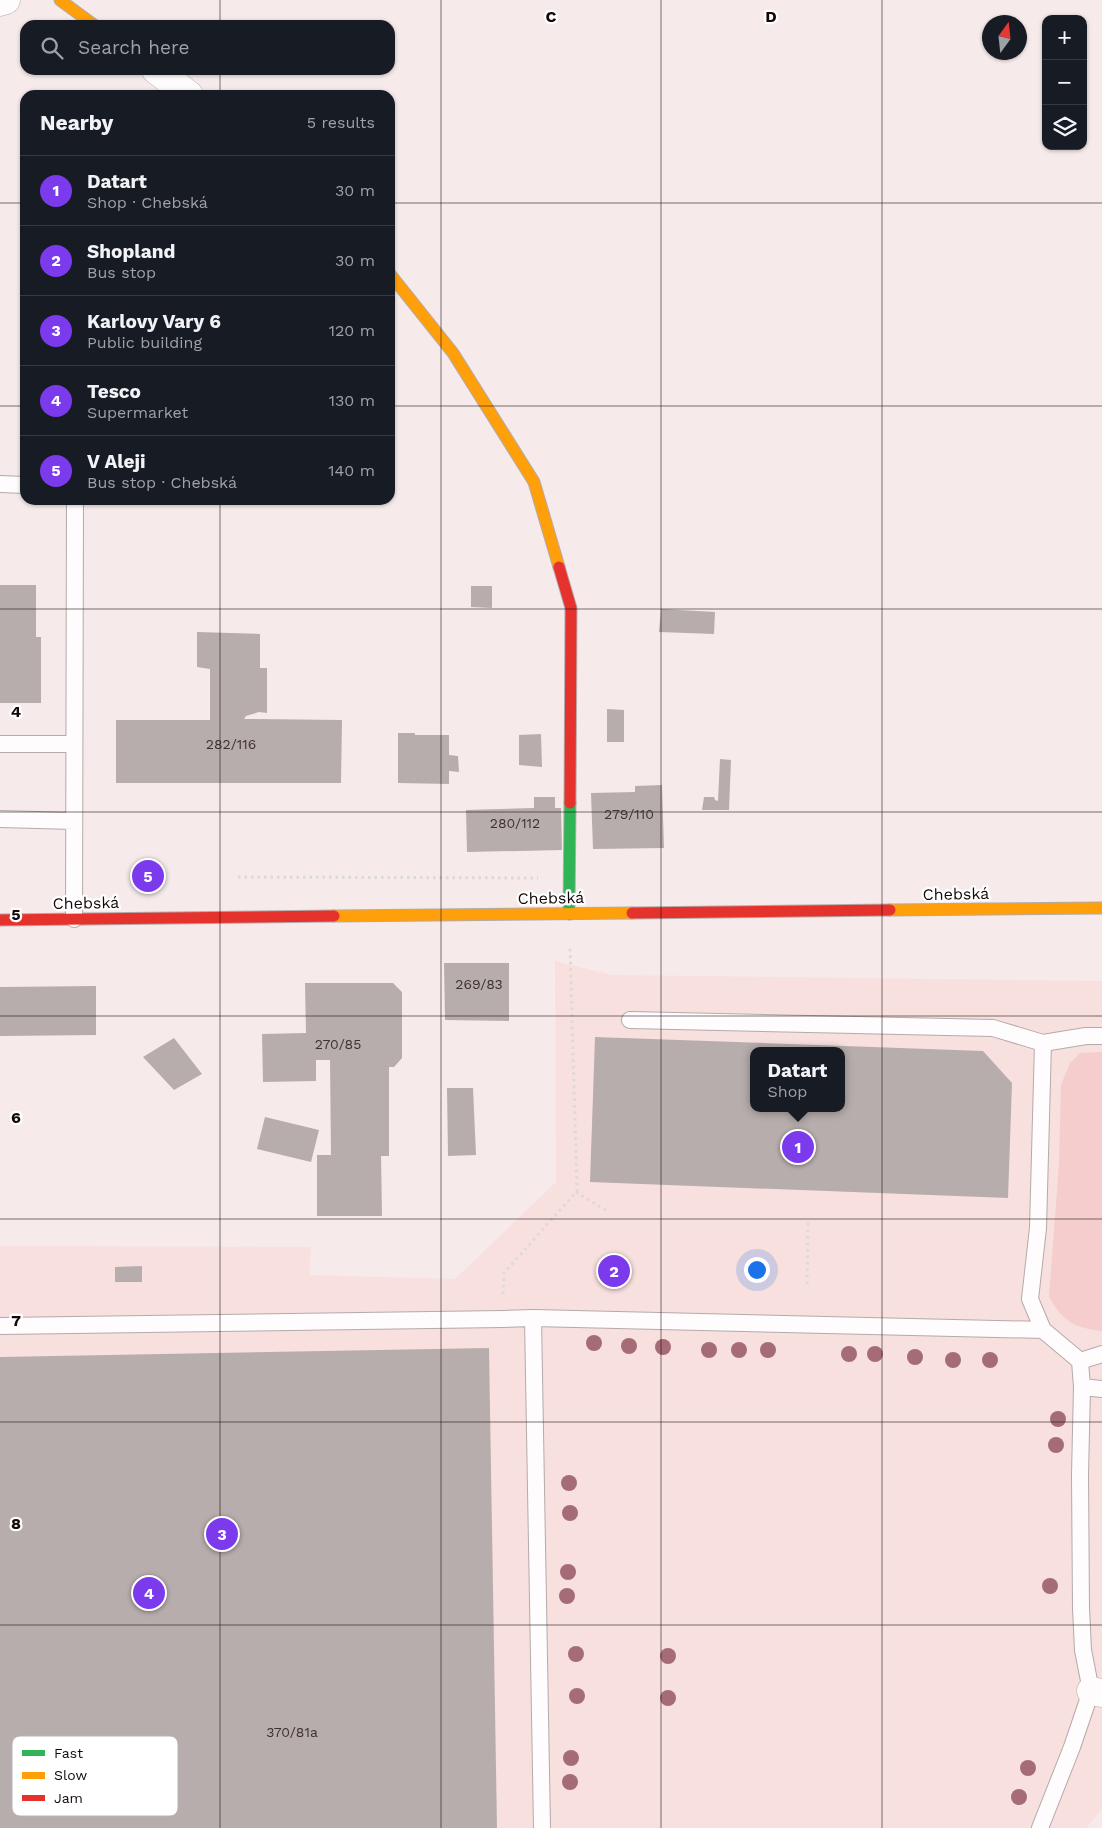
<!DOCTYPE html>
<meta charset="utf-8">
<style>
:root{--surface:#171b24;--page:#20242c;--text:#f1f3f6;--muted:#9ea1a6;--line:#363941;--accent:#7c3aed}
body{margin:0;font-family:"Work Sans",sans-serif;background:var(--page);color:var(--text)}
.controls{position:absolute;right:15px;top:15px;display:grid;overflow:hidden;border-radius:10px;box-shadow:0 1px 4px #0004}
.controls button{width:45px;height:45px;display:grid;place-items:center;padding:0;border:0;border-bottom:1px solid var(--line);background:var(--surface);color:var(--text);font:25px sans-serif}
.compass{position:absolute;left:982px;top:15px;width:45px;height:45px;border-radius:50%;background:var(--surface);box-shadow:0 1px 4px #0004;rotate:15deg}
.you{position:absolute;left:756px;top:1269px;width:18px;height:18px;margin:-12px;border:4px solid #fff;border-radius:50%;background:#1a73e8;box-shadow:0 0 0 8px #1a73e833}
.badge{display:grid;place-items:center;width:32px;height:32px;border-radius:50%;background:var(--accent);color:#fff;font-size:16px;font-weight:700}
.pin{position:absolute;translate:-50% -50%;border:2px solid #fff;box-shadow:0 1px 5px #0006}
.popup{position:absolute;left:750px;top:1047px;width:95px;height:65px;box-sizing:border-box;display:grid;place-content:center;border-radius:10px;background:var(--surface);filter:drop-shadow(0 1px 4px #0005);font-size:16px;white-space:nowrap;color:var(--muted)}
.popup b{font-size:19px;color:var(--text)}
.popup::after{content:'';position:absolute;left:50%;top:100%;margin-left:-10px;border:10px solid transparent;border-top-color:var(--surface)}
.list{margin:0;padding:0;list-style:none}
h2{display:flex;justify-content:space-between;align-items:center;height:65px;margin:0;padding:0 20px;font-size:21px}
h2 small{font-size:16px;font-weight:400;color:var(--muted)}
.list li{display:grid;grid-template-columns:32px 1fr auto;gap:15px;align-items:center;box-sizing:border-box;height:70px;padding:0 20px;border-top:1px solid var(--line)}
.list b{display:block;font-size:19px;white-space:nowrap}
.list p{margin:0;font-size:16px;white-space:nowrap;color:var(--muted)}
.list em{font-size:16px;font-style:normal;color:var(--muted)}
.icon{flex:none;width:28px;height:28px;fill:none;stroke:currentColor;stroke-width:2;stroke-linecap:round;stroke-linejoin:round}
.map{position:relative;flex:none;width:1102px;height:1828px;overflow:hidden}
.search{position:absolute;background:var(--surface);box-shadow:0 1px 4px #0004;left:20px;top:20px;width:375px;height:55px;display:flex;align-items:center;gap:12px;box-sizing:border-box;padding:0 18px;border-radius:15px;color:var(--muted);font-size:19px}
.panel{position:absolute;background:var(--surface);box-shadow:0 1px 4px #0004;left:20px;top:90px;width:375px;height:415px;border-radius:15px}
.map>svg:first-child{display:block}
.built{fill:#f8e0df;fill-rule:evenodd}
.green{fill:#f4cdcc}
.building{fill:#b8adad;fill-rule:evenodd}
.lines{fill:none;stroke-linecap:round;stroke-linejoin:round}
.lane-casing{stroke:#b5aaaa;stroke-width:18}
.street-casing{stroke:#b5aaaa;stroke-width:29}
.fast-casing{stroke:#b5aaaa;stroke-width:13}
.slow-casing{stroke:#b5aaaa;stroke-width:13}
.jam-casing{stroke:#b5aaaa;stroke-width:13}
.path{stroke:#dcd9d9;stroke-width:3;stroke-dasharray:2.5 4;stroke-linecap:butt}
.lane{stroke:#fefcfc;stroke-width:16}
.street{stroke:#fefcfc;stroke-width:28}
.fast{stroke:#30b455;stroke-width:11}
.slow{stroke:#ff9f0a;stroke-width:11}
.jam{stroke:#e5322d;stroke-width:11}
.tree{fill:#a56c76}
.grid{fill:none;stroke:#140909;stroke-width:1;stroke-opacity:0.55}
.labels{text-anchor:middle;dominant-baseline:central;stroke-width:4.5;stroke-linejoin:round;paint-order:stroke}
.number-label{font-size:14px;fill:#3d3232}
.street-label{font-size:16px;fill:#140909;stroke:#fff}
.key{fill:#fff;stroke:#b8b5b5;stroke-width:1}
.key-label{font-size:14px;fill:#140909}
.grid-label{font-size:16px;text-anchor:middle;font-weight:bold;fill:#140909;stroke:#fff;stroke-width:4.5;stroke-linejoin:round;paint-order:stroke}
</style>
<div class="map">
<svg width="1102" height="1828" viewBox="0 0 1102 1828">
<rect width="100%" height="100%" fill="#f6eaea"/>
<path class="built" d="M555,961L612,975L1102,981V1809L1086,1828H0V1246L311,1247L309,1275L455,1279L556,1182ZM754,1051H842V1108H754Z"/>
<path class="green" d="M1102,1052V1331C1074,1328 1063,1321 1049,1297L1059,1164L1061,1085L1070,1063L1080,1053Z"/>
<path class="building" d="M0,585H36V637H41V703H0Z
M471,586H492V608L471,607Z
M661,609L715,612L714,634L659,632Z
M197,632L260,634V668H267V713L259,712L246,716L244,719L342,720L341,783H116V720H210V669L197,667Z
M607,709L624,710V742H607Z
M398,733H415V735H449V755L458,756L459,772L449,771V784L398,783Z
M541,734L542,767L519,765V735Z
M720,759L731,760L729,810H702L704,797H714L715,800L718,801Z
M662,785L664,848L593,849L591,793L635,792V786Z
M534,797H555V808H561L562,850L467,852L466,810L534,808Z
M444,963H509V1021L445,1020Z
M305,983H393L402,992V1058L394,1067H389V1156H381L382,1216H317V1155H331L330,1060H316V1081L263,1082L262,1034L306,1033Z
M96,986V1035L0,1036V987Z
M595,1037L983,1051L1012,1083L1008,1198L590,1182ZM754,1051H842V1108H754Z
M174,1038L202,1074L174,1090L143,1057Z
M447,1088H473L476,1155L448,1156Z
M265,1117L319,1130L311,1162L257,1149Z
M142,1266V1282H115V1267Z
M489,1348L497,1828H0V1357Z"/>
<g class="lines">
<g class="lane-casing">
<path id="lane" d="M0,484L25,485
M0,744H74
M0,819L74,821
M74,919L75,500
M630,1020L993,1028L1043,1043L1038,1228L1030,1299L1043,1330
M1043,1043L1086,1036H1102
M533,1318L542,1828
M0,1326L503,1319L533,1318L1043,1330L1080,1361L1082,1387L1080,1475L1081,1608L1083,1650L1091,1691L1072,1747L1040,1828
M1080,1361L1102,1354
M1082,1387L1102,1389"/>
</g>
<g class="street-casing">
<path id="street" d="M0,2L6,0
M156,70L189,95
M1091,1691L1102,1693"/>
</g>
<g class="fast-casing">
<path id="fast" d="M569,914L570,803"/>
</g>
<g class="slow-casing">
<path id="slow" d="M60,0L94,25
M390,274L453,353L534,482L559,567
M890,910L1102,908
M334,916L632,913"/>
</g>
<g class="jam-casing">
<path id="jam" d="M559,567L571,608L570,803
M632,913L890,910
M0,920L334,916"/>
</g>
<path class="path" d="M238,877L538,878
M576,1192L607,1211
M807,1284L808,1220
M503,1294L504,1273L577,1191L570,946"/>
<use href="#lane" class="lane"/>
<use href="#street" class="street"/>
<use href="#fast" class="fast"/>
<use href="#slow" class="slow"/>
<use href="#jam" class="jam"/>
</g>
<g class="tree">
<circle cx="594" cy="1343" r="8"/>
<circle cx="629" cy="1346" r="8"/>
<circle cx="663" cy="1347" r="8"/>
<circle cx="709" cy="1350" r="8"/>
<circle cx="739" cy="1350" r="8"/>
<circle cx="768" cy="1350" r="8"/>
<circle cx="849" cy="1354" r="8"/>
<circle cx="875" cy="1354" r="8"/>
<circle cx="915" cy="1357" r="8"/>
<circle cx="953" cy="1360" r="8"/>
<circle cx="990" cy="1360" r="8"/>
<circle cx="1058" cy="1419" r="8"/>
<circle cx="1056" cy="1445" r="8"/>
<circle cx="569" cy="1483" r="8"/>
<circle cx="570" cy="1513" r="8"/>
<circle cx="568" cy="1572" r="8"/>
<circle cx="1050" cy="1586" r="8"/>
<circle cx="567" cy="1596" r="8"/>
<circle cx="576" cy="1654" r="8"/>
<circle cx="668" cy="1656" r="8"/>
<circle cx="577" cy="1696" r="8"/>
<circle cx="668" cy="1698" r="8"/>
<circle cx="571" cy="1758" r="8"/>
<circle cx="1028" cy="1768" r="8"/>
<circle cx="570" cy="1782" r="8"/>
<circle cx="1019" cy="1797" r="8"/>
</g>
<path class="grid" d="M220,0V25M441,0V1828M661,0V1828M882,0V1828M220,70V95M0,203H25M390,203H1102M0,406H25M390,406H1102M220,500V1828M0,609H1102M0,812H1102M0,1016H1102M0,1219H1102M0,1422H1102M0,1625H1102"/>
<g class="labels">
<g class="number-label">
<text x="231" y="744">282/116</text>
<text x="629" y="814">279/110</text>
<text x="515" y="823">280/112</text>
<text x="479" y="984">269/83</text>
<text x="338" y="1044">270/85</text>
<text x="292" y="1732">370/81a</text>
</g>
<g class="street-label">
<text transform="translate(956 894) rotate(-1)">Chebská</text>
<text transform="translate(551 898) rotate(-1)">Chebská</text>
<text transform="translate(86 903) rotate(-1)">Chebská</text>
</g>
</g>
<rect x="12" y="1736" width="166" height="80" rx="8" class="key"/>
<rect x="22" y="1750" width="23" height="6" fill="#30b455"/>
<rect x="22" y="1772" width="23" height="7" fill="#ff9f0a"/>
<rect x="22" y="1795" width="23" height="6" fill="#e5322d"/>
<g class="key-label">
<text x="54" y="1758">Fast</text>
<text x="54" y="1780">Slow</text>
<text x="54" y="1803">Jam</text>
</g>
<g class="grid-label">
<text x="551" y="22">C</text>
<text x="771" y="22">D</text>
<text x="16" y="717">4</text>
<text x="16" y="920">5</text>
<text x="16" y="1123">6</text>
<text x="16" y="1326">7</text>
<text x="16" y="1529">8</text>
</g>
</svg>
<div class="controls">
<button>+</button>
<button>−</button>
<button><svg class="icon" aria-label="layers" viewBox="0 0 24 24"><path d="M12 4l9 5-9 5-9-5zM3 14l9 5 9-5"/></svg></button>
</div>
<svg class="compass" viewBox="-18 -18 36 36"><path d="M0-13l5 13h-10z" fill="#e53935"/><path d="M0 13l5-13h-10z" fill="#9ea1a6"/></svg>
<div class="you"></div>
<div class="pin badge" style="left:798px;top:1147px">1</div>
<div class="popup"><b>Datart</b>Shop</div>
<div class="pin badge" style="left:614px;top:1271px">2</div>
<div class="pin badge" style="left:222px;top:1534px">3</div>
<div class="pin badge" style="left:149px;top:1593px">4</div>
<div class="pin badge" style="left:148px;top:876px">5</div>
<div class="search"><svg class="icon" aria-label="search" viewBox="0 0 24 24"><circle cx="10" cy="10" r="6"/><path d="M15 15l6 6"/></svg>Search here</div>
<section class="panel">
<h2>Nearby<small>5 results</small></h2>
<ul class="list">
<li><span class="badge">1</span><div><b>Datart</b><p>Shop · Chebská</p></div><em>30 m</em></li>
<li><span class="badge">2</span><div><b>Shopland</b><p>Bus stop</p></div><em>30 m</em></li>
<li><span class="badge">3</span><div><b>Karlovy Vary 6</b><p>Public building</p></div><em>120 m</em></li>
<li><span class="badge">4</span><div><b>Tesco</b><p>Supermarket</p></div><em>130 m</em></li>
<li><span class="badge">5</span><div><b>V Aleji</b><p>Bus stop · Chebská</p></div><em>140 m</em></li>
</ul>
</section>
</div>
